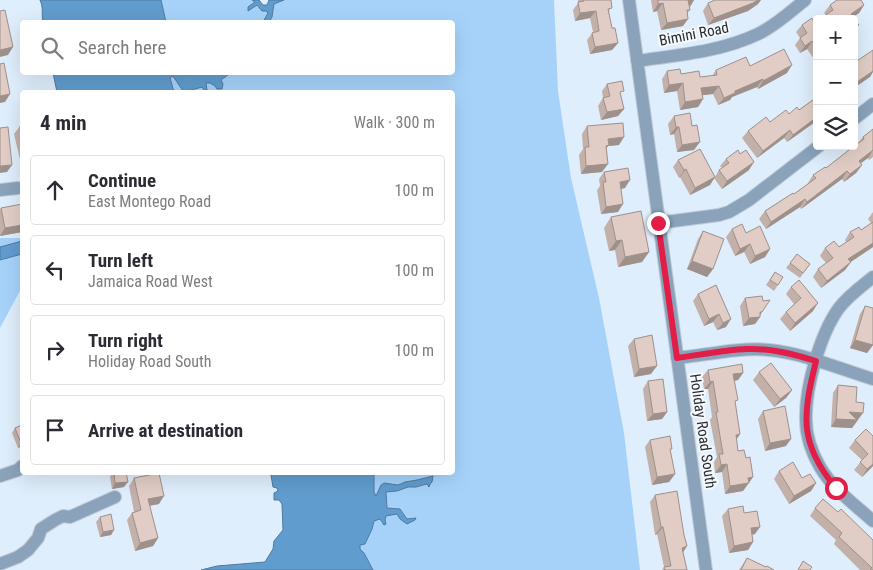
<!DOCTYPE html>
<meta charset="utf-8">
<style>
:root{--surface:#fff;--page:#f2f2f3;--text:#2b2b33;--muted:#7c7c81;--line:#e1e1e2}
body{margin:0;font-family:"Roboto Condensed",sans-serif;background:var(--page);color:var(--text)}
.controls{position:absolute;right:15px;top:15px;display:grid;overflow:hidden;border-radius:5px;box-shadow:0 5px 20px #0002}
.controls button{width:45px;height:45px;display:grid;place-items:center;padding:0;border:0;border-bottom:1px solid var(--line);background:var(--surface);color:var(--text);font:25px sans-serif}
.stop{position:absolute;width:15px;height:15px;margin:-11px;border:4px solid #e11d48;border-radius:50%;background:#fff}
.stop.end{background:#e11d48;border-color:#fff;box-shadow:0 1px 5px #0008}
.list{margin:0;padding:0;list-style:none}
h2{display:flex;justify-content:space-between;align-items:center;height:65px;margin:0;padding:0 20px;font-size:21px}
h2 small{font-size:16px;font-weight:400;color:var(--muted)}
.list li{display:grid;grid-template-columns:32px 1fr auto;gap:15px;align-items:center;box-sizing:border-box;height:70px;margin:0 10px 10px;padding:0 10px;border:1px solid var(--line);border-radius:5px}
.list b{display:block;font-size:19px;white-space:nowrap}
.list p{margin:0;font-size:16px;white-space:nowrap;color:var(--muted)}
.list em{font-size:16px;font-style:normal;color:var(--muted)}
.icon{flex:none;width:28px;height:28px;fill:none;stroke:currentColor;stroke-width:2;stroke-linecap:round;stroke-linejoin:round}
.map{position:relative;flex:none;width:873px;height:570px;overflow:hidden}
.search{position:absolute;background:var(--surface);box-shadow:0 5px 20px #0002;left:20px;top:20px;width:435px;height:55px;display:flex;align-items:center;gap:12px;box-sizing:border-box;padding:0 18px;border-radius:5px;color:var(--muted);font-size:19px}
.panel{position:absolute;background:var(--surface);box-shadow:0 5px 20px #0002;left:20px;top:90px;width:435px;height:385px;border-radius:5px}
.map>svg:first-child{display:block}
.green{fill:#a6d2fa}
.water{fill:#619cce;stroke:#4f7a9f}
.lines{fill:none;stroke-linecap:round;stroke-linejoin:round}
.minor-casing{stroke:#becbd7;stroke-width:14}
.minor{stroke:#8aa3ba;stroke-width:12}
.wall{fill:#c2b0a9}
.shaded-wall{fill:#9e908a}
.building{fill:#e1cdc5;stroke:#9e908a}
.route{stroke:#e11d48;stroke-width:6}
.labels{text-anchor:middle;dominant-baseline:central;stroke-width:4;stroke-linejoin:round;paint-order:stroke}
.street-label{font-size:15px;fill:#262c31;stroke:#f6f9fc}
</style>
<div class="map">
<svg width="873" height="570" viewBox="0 0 873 570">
<rect width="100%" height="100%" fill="#dfeefc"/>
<path class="green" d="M161,0H252L256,2L248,10L257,5L262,11H266L268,13L263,22H166Z
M283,0H554L558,91L571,178L599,298L624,433L640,570H373L364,553L360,549V545L374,521L380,519L382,523L386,516L397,514L400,519H407L400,509L387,508L386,492L397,491L408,487H416L430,484L433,476L417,480L405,482L398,485L384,483L381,485L376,496L374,492V473L452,472V92H174L170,77L173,76L183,91H188L202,87L207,89L206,83H210L215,86L228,75L229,73L452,72V22H269L272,17L274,4Z
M0,238H22V241L0,247Z
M22,254V287L0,328V260Z"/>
<path class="water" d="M40,0H161L166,22H43C41,13 44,9 40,0Z
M252,0H259L263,5H267L269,0H284L274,4L272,17L269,22H263L268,13L266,11H262L257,5L248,11V7L255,2Z
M188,72L189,75L193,74L194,73H229L228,75L221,80L223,84L222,89H217L215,86L210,83H206L207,90H204L202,87L188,91H183L173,76L170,78L174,92H57L53,73Z
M22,241V254L0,260V247Z
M269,473H374V492L376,496L381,485L384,483L398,485L405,482L417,480L433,476L432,482L430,484L429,487L427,484L416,487H408L397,491L386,492L387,508L400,509L407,519L416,518L415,520L407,524L400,519L397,514L386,516L385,520L386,524L384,525L380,519L374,521L372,529L365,544L360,545V549L364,553L373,570H201L217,566L265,562L273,549L274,541L283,530L282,504L279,500H274V493L278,491L277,488L273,487L271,475Z"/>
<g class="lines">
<g class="minor-casing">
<path id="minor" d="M629,0L706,570
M637,61C678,55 720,52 758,34C775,26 790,12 805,0
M854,119L873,104
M0,190L18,188
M658,223L719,215L729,212L749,200L819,146
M873,277C861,287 849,295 839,308C820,334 805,388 806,420C806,436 812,453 820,467C833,489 854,504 873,521
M677,358C707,355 739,347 769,350C803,353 840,369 873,379
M0,476L18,470L22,466
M0,564L18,557L28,550L38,538L41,529L55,520L63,516L70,517L115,497"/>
</g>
<use href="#minor" class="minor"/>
</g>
<path class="wall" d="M578,0H611L609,13L612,28L618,43L612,50L590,54L587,40L593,32L590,18L575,21L573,10L578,3Z
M651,0H694L689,7L690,10L687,14L683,26L661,30L657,11L653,12Z
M715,0H761L758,4L748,11L708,25L703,11L708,3Z
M863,3L864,5L859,13L853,17L826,15L824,13L830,5Z
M817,21V56L814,59L807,49L800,53L795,45L800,38L796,32L802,25L814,23Z
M750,66L787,73L758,89L757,87L732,97L730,100L718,105L713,94L702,95L703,99L698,107L680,110L677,91L664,93L662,79L667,71L700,77L712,76L716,70Z
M607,84L621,96L624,109L618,116L601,120L598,106L603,98L602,91Z
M817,96V119L815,122L787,142L784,138L757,158L742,138L748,131L770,122L789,114L799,110L815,98Z
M674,116L692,126L694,150L677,152L674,134L670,135L668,124Z
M22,125V168L14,134L20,126Z
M587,126L619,145L608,146L606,149L602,172L581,174L579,155L583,149L582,134Z
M873,129V157L869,160L868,158L860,163L862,165L856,173L844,182L842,179L801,209L800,207L766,229L759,219L765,211L794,194L808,184V183L813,175L826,168L858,143L863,137Z
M726,159L749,170L722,189L714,178L710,185L690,195L680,177L679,178L673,167L678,160L715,177L719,170L722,168L720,166Z
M604,172L625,188L621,189L618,212L601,214L597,190L600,186L599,179Z
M1,208L22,232L0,236V210Z
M873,212V247L851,262L845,270L821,288L813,277L818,269L826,263L820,256L825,248L839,247L846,242L845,240L850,232L861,230L871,223L868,219Z
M611,217L649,252L642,262L618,267L615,250L609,251L604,228Z
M732,229L746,233L770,249L765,257L750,264L744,252L735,256L726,237Z
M703,231L713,269L707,277L687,269L698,239Z
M797,254L810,264L800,278L786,268Z
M775,272L778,285L774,291L766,285Z
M716,285L726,327L717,330L713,322L704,326L693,301L698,294Z
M791,287L813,311L790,331L780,319L786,312L794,304L786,294Z
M745,298L760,315V317L755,324L743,326L740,306Z
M865,306L873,345L867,353L850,348L860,314Z
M634,339L651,374L634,377L628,346Z
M708,370L743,373L738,380L734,381L736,440L738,451L746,458L753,477L743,491L725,494L722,472L715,473L714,462L717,457L710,420L712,417L708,389H704L702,377Z
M759,372L792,390L786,398L774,407L753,380Z
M648,381L667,412L662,419L647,421L643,389Z
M838,385L856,402L857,421L852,428L831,427L833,393Z
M763,411L786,446L765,451L758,419Z
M22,425V446L18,448L12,433L15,428Z
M873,436V466L862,477L854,470L862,460L849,448L855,440Z
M650,440L670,451L675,474L669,482L652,485L645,447Z
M779,471L802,478L816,483L811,491L789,504L774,479Z
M113,472H126L124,487L112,489L110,477Z
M134,478L159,504L149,506L158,538L153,546L135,551L127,520L132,513L134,512L129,486Z
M655,495L684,535L687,546L683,552L687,570H662L664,567L657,534L655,535L650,502Z
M815,508L838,512L873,570H860L834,544L836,540L810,516Z
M728,509L744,513L755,534L752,535L753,542L748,550L729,553L722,516Z
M100,517L114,530L111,535L100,537L96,522Z
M747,558L766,567L774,570H739Z"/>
<path class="shaded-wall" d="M688,0H694L690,7Z
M758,0H761L758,4L748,11L708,25L714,18Z
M663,3L657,11L653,12L658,4Z
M864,5L859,13L850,19L851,14Z
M596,11L590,18L575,21L580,13Z
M688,19L683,26L661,30L667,23Z
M812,41L807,49L800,53L805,46Z
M618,43L612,50L590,54L595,47Z
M13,47L8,55L0,57V50Z
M792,65L787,73L758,89L763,81Z
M873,71V72L870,77L854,88V84Z
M763,79L757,87L732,97L730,100L718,105L724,98L735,91Z
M683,83L677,91L664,93L669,85Z
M719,86L713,94L696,96L701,88Z
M10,94L5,102L0,103V96Z
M703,99L698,107L680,110L685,102Z
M624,109L618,116L601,120L607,112Z
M817,116V119L815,122L787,142L793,135Z
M676,127H679L674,134L670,135Z
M790,130L784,138L757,158L763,151Z
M624,137L619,145L608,146L603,153L608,139Z
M700,142L694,150L677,152L682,145Z
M873,150L868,158L853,169L859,161Z
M754,162L749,170L722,189L727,181Z
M608,164L602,172L581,174L586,166Z
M12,165L7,172L0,173V166Z
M862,165L856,173L844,182L850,174Z
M686,169L680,177L679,178L684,170Z
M847,171L842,179L801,209L807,202Z
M715,177L710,185L690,195L695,188Z
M630,180L625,188L614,190L620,182Z
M805,199L800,207L766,229L771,222Z
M623,204L618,212L601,214L606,207Z
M22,225V232L0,236L5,228Z
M622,240L615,250L609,251L616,241Z
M873,243V247L843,267L848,259Z
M750,244L744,252L735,256L740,249Z
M770,249L765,257L750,264L755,256Z
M649,252L642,262L618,267L625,257Z
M692,261L713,269L707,277L687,269Z
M851,262L845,270L821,288L827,281Z
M818,303L813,311L790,331L795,323Z
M760,312H762L759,317H760L755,324L743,326L749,318Z
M719,314L713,322L704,326L709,319Z
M731,319L726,327L717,330L723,323Z
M855,340L873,345L867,353L850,348Z
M657,366L651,374L634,377L639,369Z
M743,373L738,380L728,382L733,374Z
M713,381L708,389H704L710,382Z
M792,390L786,398L774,407L780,399Z
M667,412L662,419L647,421L653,414Z
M849,412L863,413L852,428L831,427L836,419Z
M740,434L735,442L736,435Z
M791,439L786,446L765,451L770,443Z
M21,443H22V446L18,448Z
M727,464L722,472L715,473L721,465Z
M873,464V466L862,477L867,469Z
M675,474L669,482L652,485L657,477Z
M753,477L743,491L725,494L730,486L748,478Z
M128,482L124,487L112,489L115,483Z
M816,483L811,491L789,504L794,496Z
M164,496L159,504L142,507L148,499Z
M661,527H663L657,534L655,535Z
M760,527L755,534L745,536L751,528Z
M114,530L111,535L100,537L103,532Z
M158,538L153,546L135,551L140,543Z
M753,542L748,550L729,553L734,546Z
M687,546L682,554V548Z"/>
<path class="building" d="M584,0H611L612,8L608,9L612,28H615L618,43L595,47L592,33L599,31L596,11L580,13L578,2L584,1Z
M658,0H690H688L690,10H687L688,19L667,23L663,3L658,4Z
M715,0H758L753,3L714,18L708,3Z
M837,0H861L864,5L851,14L854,19H820L833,10L830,5Z
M5,10L13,47L0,50V11Z
M812,18L814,23L817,21V48L812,41L805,46L800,38L807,33L802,25Z
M854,19L859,25L854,28Z
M784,49L792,65L763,81V79L735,91V93L724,98L719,86L701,88L703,99L685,102L683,83L669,85L667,71L680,69L681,74L699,71L700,77L717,75L716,70L746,57L750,66Z
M873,50V71L854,84V63Z
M4,63L10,94L0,96V64Z
M622,81L624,91L620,92L624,109L607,112L603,98L610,96L607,84Z
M817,97V117L793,135L790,130L763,151L748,131L766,117L770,122L786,110L789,114L797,107L799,110Z
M690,113L692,126L697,125L700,142L682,145L679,127H676L674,116Z
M623,123L624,137L608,139L609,145L606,146L608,164L586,166L585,147H589L587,126Z
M22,125V138L20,126Z
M8,127L12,165L0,166V128Z
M873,129V150L859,161L862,165L850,174L847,171L807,202L805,199L771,222L765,211L793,193L794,194L816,178L813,175L825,167L826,168L854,146L864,139L863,137Z
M700,149L715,177L695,188L686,169L684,170L678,160Z
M738,150L740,154L746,150L754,162L727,181L719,170L729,163L726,159Z
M628,168L630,180L620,182L623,204L606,207L603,182H606L604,172Z
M22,204V225L5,228L1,208Z
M641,211L649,252L625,257L622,240L616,241L611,217Z
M873,222V243L848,259L851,262L827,281L818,269L833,258L825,248L834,241L839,247L854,237L850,232L859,227L861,230Z
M742,224L746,233L760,226L770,249L755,256L750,244L740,249L732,229Z
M703,231L724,239L713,269L692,261Z
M797,254L810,264L803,273L790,263Z
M775,272L783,277L778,285L770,280Z
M799,280L818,303L795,323L786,312L801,298L791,287Z
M716,285L731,319L723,323L719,314L709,319L698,294Z
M762,296L763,301L770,300L762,312H760V317L749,318L745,298Z
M865,306L873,308V345L855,340Z
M652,335L657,366L639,369L634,339Z
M771,363L792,390L780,399L759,372Z
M742,364L743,373L733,374L738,400L735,401L740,434L736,435L738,451L744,450L746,458L750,457L753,477L748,478L749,483L730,486L727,464L721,465L719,454H723L716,412H718L713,381L710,382L708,370Z
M663,379L667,412L653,414L648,381Z
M838,385L857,387L856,402L864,403L863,413L849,412L857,420L836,419Z
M785,406L791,439L770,443L763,411Z
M22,425V443H21L15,428Z
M866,429L873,436V464L867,469L860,462L868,454L855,440Z
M670,436L672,449H670L675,474L657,477L650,440Z
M793,462L802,478L810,474L816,483L794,496L779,471Z
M114,472H126L128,482L115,483Z
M159,473L164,496L148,499L158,538L140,543L132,513L141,510L134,478Z
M677,491L684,535L687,546L682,548L687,570H665L664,567L671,566L663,527H661L655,495Z
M823,499L838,512L841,509L873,540V570H870L872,568L839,537L842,533L815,508Z
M743,506L744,513L757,511L760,527L751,528L753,542L734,546L728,509Z
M111,514L114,530L103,532L100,517Z
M747,558L766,567L767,566L774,570H741Z
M803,561L812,567L810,570H798Z"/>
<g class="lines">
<path class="route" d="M658,223L677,358C700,355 723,350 747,349C770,348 793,354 816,361C803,414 798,443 836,488"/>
</g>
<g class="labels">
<g class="street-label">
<text transform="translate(694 34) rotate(-11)">Bimini Road</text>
<text transform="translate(703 431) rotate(82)">Holiday Road South</text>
</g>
</g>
</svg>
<div class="controls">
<button>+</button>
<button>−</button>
<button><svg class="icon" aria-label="layers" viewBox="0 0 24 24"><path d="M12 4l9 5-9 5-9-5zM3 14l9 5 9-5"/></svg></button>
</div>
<div class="stop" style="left:836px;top:488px"></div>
<div class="stop end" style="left:658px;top:223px"></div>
<div class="search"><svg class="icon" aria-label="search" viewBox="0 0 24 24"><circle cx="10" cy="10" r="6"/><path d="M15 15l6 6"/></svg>Search here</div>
<section class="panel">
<h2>4 min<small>Walk · 300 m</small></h2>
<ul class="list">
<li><svg class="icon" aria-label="ahead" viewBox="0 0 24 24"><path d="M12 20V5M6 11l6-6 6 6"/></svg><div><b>Continue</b><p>East Montego Road</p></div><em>100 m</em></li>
<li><svg class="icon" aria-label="left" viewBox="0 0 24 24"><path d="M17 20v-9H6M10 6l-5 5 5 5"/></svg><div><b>Turn left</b><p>Jamaica Road West</p></div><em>100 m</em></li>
<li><svg class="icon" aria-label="right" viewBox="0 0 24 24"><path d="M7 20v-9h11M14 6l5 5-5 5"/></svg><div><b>Turn right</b><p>Holiday Road South</p></div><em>100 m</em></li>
<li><svg class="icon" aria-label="arrive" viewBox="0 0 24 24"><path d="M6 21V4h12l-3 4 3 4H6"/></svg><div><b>Arrive at destination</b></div></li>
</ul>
</section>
</div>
